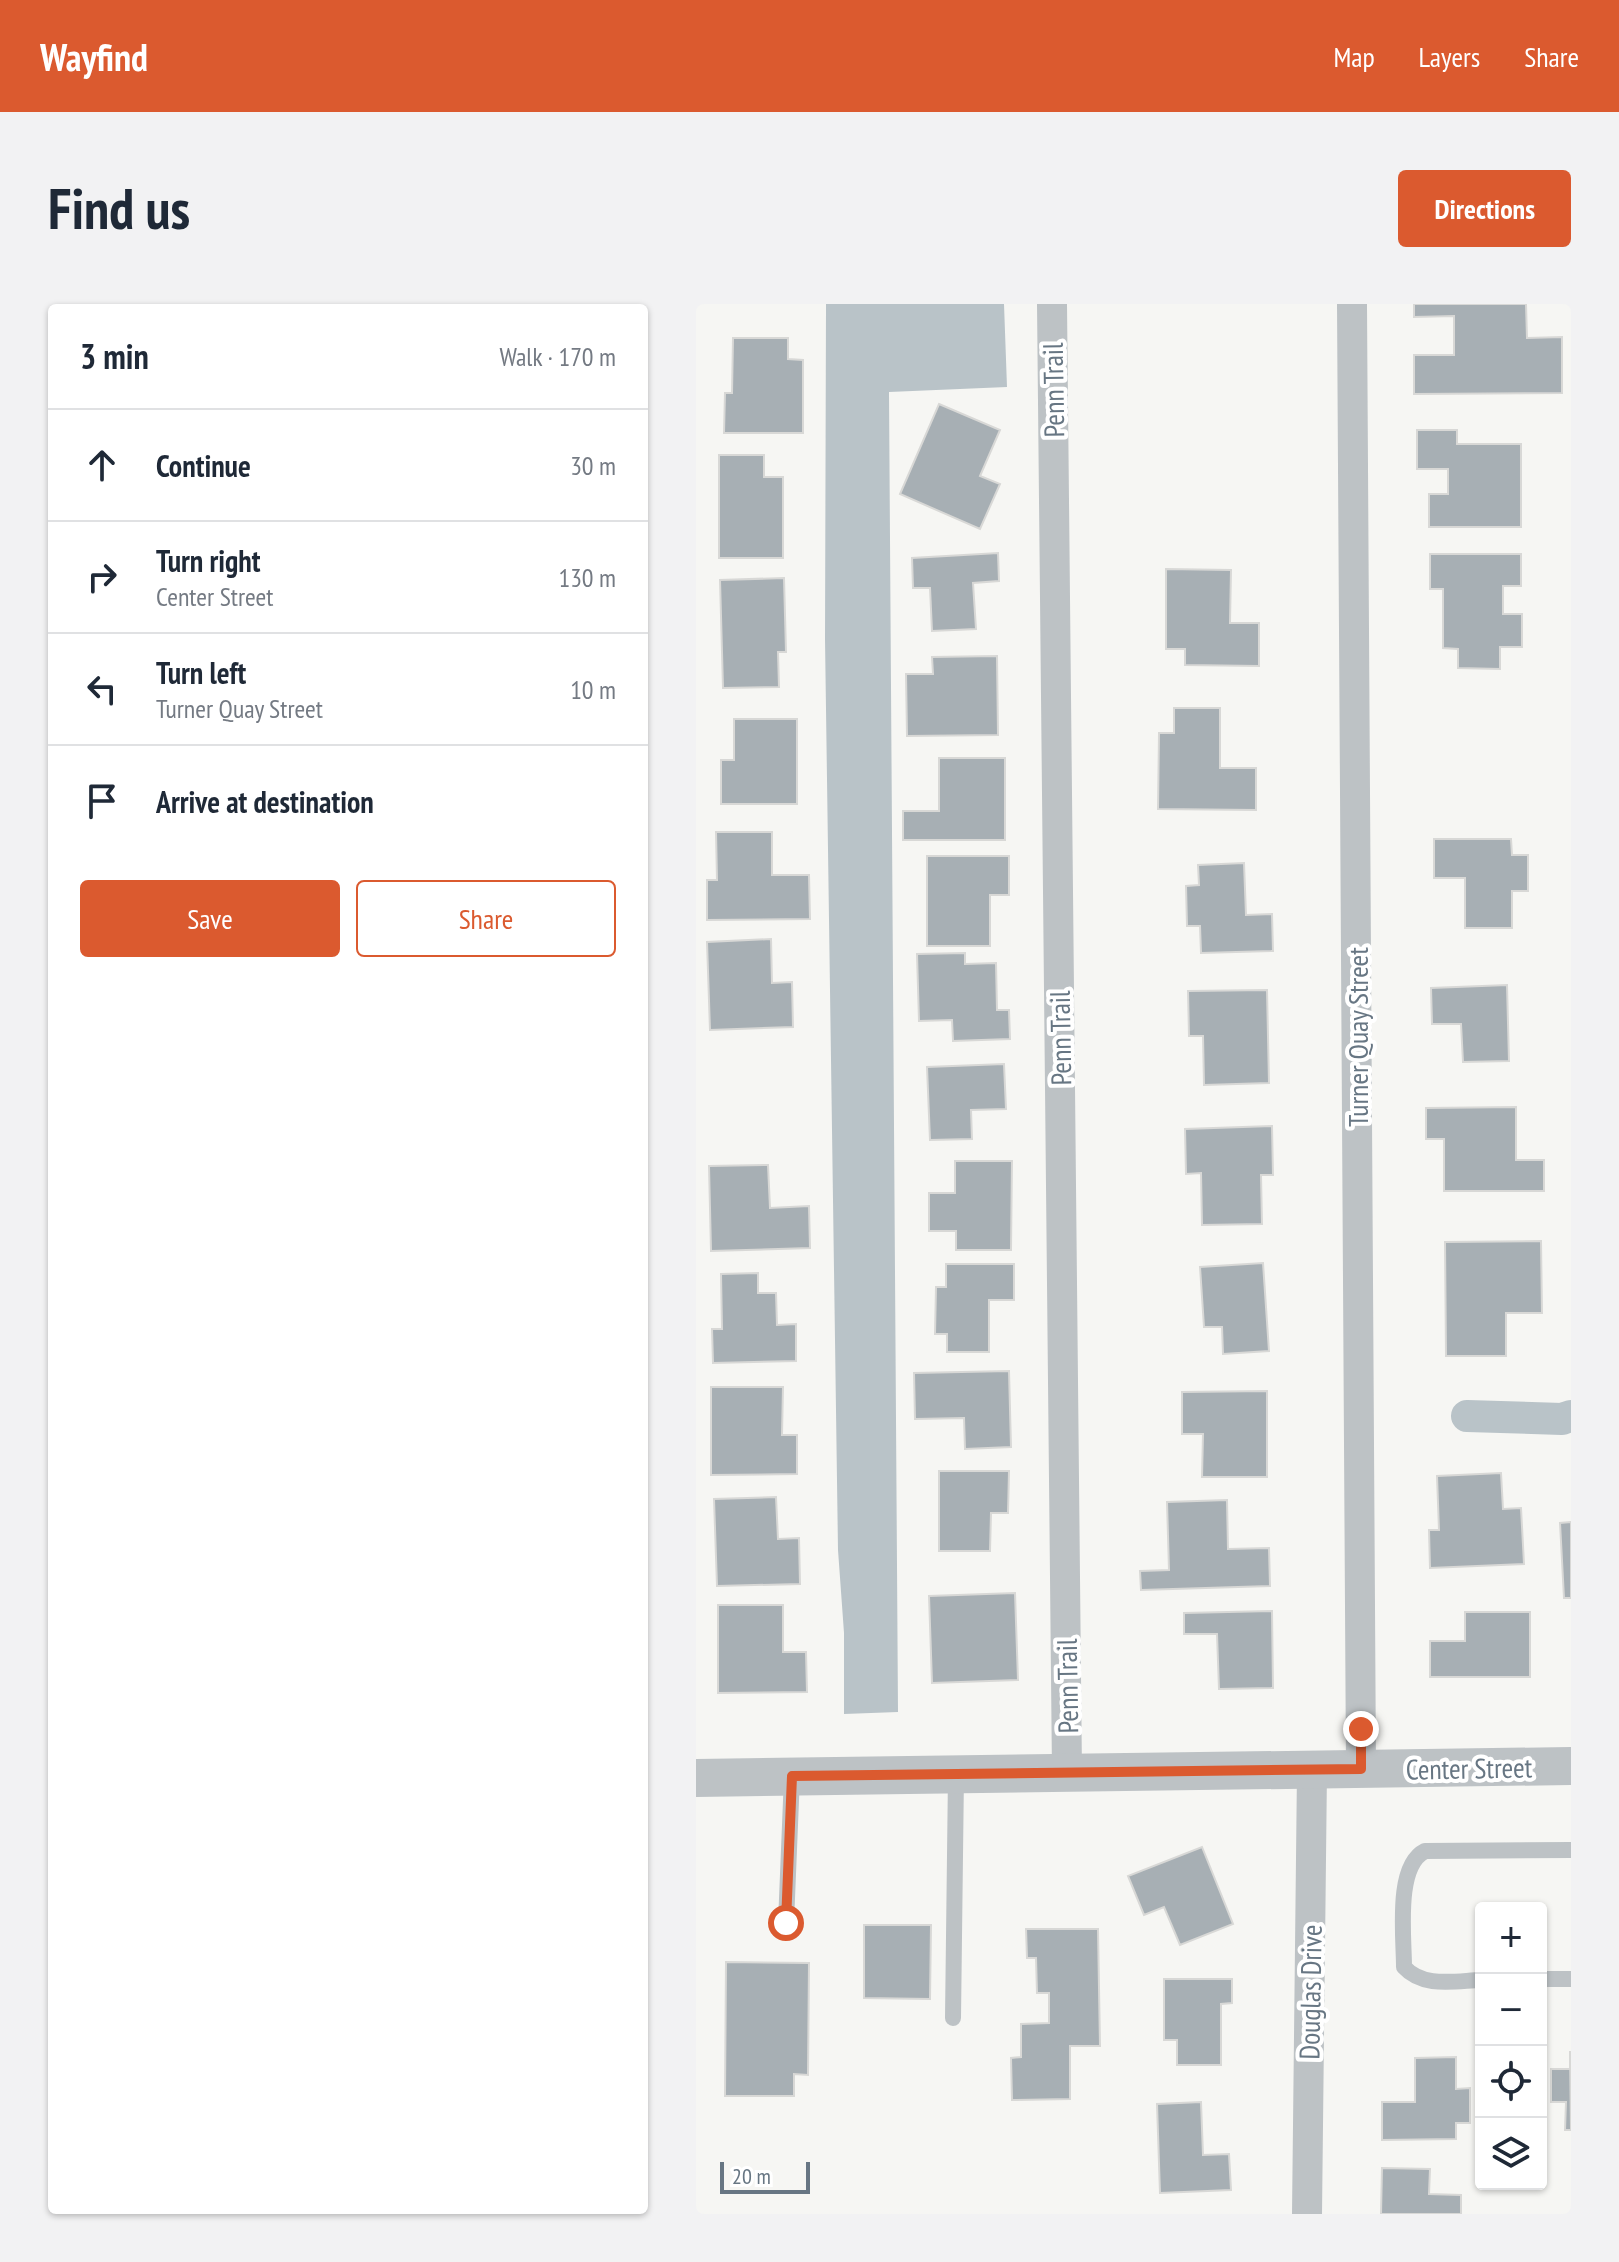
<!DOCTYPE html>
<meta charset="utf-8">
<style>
:root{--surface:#fff;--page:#f2f2f3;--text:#1f2937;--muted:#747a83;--line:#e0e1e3;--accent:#db5a2f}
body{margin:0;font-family:"PT Sans Narrow",sans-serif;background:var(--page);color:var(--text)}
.controls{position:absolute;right:24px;bottom:24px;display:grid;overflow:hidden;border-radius:8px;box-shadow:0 2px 6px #0004}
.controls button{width:72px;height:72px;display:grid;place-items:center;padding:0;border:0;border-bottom:2px solid var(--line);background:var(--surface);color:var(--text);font:40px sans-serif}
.scale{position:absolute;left:24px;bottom:20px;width:90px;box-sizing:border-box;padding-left:8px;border:4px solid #677683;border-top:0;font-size:22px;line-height:28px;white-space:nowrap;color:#677683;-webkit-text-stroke:6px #fff;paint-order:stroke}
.stop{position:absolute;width:24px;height:24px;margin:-18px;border:6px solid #db5a2f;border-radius:50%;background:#fff}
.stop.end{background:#db5a2f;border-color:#fff;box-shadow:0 2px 8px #0008}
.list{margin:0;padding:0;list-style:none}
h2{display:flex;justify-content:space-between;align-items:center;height:104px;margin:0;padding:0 32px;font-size:34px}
h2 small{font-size:26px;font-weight:400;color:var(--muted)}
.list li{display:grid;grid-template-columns:52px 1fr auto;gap:24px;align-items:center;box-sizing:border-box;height:112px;padding:0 32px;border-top:2px solid var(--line)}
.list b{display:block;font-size:30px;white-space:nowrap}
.list p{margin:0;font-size:26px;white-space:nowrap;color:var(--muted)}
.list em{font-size:26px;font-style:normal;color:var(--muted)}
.actions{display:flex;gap:16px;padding:24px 32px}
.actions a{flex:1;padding:18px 0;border:2px solid var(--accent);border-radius:8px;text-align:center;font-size:28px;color:var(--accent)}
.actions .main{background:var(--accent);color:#fff}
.icon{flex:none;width:44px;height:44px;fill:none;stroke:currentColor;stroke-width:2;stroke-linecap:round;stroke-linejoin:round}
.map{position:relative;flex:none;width:875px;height:1910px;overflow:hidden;border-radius:8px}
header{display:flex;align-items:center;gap:48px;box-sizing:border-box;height:112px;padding:0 40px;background:var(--accent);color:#fff}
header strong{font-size:38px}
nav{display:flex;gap:44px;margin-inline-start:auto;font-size:28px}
.intro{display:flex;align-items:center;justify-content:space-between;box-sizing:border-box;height:192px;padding:0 48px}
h1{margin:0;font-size:56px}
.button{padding:20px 36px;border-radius:8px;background:var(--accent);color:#fff;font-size:28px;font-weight:700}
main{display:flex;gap:48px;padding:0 48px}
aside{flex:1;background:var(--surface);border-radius:8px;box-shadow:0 2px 6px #0004}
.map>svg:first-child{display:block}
.water{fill:#b9c3c8}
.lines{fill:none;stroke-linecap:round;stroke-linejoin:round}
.canal{stroke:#b9c3c8;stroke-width:32}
.building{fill:#a7afb4;stroke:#d8d8d6;stroke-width:2}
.service{stroke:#bdc2c5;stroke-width:16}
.minor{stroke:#bdc2c5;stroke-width:30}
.tertiary{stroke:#bdc2c5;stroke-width:38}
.route{stroke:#db5a2f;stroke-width:10}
.labels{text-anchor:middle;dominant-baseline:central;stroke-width:8;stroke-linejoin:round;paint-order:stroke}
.street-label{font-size:28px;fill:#677683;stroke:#fff}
</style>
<header>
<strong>Wayfind</strong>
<nav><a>Map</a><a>Layers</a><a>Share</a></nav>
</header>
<div class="intro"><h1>Find us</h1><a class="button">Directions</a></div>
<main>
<aside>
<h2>3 min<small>Walk · 170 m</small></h2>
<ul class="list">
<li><svg class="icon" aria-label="ahead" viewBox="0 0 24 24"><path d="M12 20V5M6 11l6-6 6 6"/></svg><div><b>Continue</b></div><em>30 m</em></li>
<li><svg class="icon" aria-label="right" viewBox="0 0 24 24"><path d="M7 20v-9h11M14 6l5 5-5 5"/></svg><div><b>Turn right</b><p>Center Street</p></div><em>130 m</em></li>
<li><svg class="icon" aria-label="left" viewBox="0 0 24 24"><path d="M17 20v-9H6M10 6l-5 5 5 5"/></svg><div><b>Turn left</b><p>Turner Quay Street</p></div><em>10 m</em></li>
<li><svg class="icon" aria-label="arrive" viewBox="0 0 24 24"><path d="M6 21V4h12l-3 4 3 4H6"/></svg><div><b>Arrive at destination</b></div></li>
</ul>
<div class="actions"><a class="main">Save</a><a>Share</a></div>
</aside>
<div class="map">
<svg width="875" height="1910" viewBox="0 0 875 1910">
<rect width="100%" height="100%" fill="#f6f6f3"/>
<path class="water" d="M130,0H308L311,83L193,88L202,1408L148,1410V1329L142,1246L129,335Z"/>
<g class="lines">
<path class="canal" d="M771,1112L866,1115L875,1112"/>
</g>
<path class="building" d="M718,0H830L831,34L866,33V89L718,90V51H758V12L718,13Z
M37,34H92V55L107,56V129H28L29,89H36Z
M243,100L304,126L284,172L304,180L284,225L204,190Z
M721,126H761V140H825V223H733V190H752V165H721Z
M23,151H68V173H87V254H23Z
M302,249L303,277L277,279L280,325L236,327L234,284H217L216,254Z
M734,250H825V282H807V310H826V343H804V365L762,364V345L747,344V285H734Z
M470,265L535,266L534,319H563V362L489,361V345H470Z
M88,274L90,348H82L83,383L27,384L24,276Z
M301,352L302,431L211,432L210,370H237L236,353Z
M478,404H524V464H560V506L462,505L463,429H478Z
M38,415H101V500H25V456H38Z
M243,454H309V536H207V507H243Z
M20,528H76V571H113L114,615L11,616V576H21Z
M738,535H815L816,551H832V587H816V624H769V574H738Z
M231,552H313V591H294V642H231Z
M548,559L550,611L576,610L577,647L505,649L504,622H491L490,582L503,581L502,561Z
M75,635L76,679L96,678L97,723L14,726L11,638Z
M269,649V660L300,659L301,706H313L314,735L257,737L256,716L223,717L221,650Z
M811,681L813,757L767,758L765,720H736L735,684Z
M571,686L573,779L508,781L507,732H493L492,687Z
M308,760L310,805L275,806L276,835L234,836L231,763Z
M820,803V856H848V887H748V835H730V804Z
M576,822L577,871H565L566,920L506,921L505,869L490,870L489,825Z
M259,857H316L315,946H260V927H233V889H259Z
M72,861L74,904L113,902L114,944L15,947L13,862Z
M845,937L846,1009H810V1052H750L749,938Z
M567,959L573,1047L527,1050L526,1023H508L504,963Z
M250,960H318V996H293V1048H251V1030H239L240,983H250Z
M62,969V989H80L81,1021L100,1020V1057L17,1059L16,1025H26L25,970Z
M313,1067L315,1143L269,1145L268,1114L219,1115L218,1069Z
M15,1083H87L86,1131H101V1170L15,1171Z
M571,1087V1173H506L507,1130H486V1088Z
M243,1167H313L312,1209H295L294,1247H243Z
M805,1169L807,1205L825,1204L828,1260L734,1264L733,1226H743L741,1172Z
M80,1193L82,1235L103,1234L104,1280L21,1282L18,1195Z
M531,1196L532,1245L573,1244L574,1282L445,1286L444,1267L473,1266L471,1198Z
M875,1218V1294H868L864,1219Z
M319,1289L322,1376L236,1379L233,1292Z
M22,1301H87V1348H110L111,1388L22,1389Z
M576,1307L577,1384L523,1385L521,1330H488V1309Z
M769,1308H834V1373H734V1337H769Z
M506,1543L537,1620L484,1641L468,1603L448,1611L432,1572Z
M168,1621H235L234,1695L168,1694Z
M330,1625H402L404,1742H374V1795L316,1796L315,1754L325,1753V1720L353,1719V1689H341L340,1654H331Z
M30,1658L113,1659L112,1771L98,1770V1792H29Z
M468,1675H536V1699L525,1700V1761H481V1736H468Z
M874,1747L875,1826H869L870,1798H855V1765H874Z
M760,1753V1785L774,1784V1819H760V1835L686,1836V1798H719V1754Z
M505,1798L507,1851L533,1850L535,1886L464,1889L461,1800Z
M686,1864L734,1865L733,1890L765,1891V1910H685Z"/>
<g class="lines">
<path class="service" d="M90,1619L96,1472
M845,1675H875
M785,1676C758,1677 727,1684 708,1663C708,1632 699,1562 729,1547L875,1546
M257,1714L260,1470"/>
<path class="minor" d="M356,0L371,1469
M656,0L665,1465
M611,1910L616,1466"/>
<path class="tertiary" d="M0,1474L875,1462"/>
</g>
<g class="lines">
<path class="route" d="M90,1619L96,1472L665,1465V1425"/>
</g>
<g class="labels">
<g class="street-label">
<text transform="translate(357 86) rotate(-91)">Penn Trail</text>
<text transform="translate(661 733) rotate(-90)">Turner Quay Street</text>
<text transform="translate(364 734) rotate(-91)">Penn Trail</text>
<text transform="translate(371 1382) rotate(-91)">Penn Trail</text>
<text transform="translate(773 1464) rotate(-1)">Center Street</text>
<text transform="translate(614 1688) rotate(-89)">Douglas Drive</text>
</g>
</g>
</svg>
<div class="controls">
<button>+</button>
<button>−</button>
<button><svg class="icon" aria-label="locate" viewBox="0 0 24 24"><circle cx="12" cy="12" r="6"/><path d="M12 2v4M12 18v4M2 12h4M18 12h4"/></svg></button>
<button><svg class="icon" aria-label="layers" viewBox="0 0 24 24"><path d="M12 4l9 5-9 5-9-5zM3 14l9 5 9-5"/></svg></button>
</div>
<div class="scale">20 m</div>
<div class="stop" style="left:90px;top:1619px"></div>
<div class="stop end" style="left:665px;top:1425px"></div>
</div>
</main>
